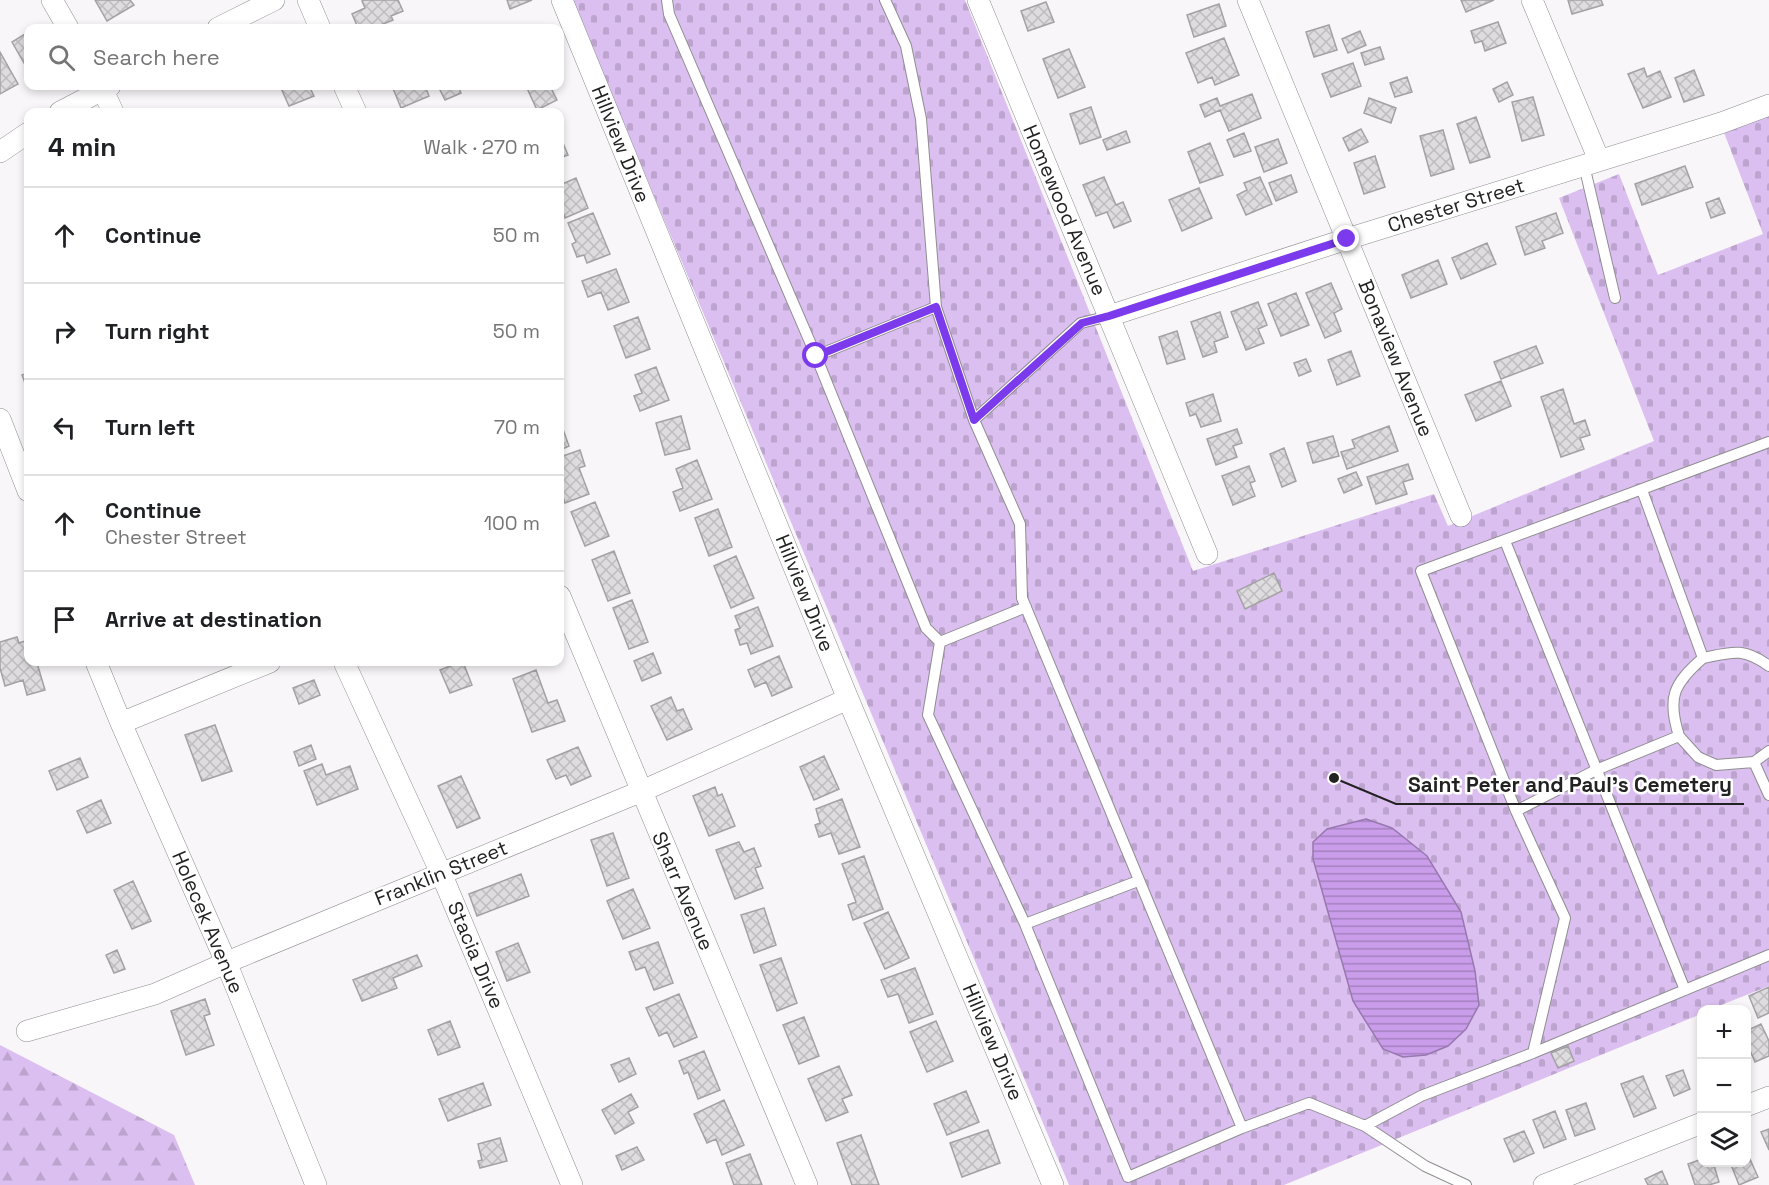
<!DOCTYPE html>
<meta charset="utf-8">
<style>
:root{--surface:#fff;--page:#f6f6f6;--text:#202124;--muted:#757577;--line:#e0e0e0}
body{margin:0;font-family:"Space Grotesk",sans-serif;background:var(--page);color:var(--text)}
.controls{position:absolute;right:18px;bottom:18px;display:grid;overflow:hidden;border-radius:12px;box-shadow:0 3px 9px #0003}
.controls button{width:54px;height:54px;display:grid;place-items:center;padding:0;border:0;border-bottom:2px solid var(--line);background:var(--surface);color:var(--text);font:30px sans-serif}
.stop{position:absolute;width:18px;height:18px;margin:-14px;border:4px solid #7c3aed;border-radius:50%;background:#fff}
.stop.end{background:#7c3aed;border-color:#fff;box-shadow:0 2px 6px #0008}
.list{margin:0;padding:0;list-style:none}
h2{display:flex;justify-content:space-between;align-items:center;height:78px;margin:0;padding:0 24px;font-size:26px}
h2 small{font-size:20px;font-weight:400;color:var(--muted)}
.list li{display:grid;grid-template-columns:39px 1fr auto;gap:18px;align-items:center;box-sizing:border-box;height:96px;padding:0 24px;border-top:2px solid var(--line)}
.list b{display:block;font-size:22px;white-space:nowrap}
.list p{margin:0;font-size:20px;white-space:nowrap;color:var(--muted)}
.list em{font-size:20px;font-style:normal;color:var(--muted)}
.icon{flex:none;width:33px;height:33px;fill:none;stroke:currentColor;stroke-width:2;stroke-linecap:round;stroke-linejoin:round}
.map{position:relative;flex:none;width:1769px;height:1185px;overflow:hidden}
.search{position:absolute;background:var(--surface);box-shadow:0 3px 9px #0003;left:24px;top:24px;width:540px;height:66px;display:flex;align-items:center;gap:15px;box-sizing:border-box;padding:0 21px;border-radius:12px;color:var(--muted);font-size:22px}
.panel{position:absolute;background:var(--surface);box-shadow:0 3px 9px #0003;left:24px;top:108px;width:540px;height:558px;border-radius:12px}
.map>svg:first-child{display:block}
.forest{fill:url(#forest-firs)}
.cemetery{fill:url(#cemetery-stones)}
.water{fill:url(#water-rules);stroke:#9878af;stroke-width:1.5}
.building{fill:url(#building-cross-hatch);stroke:#a3a1a4;stroke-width:1.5}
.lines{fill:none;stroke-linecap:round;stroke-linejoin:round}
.lane-casing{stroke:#8f8d90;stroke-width:12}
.street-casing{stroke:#8f8d90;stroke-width:22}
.lane{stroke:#fff;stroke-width:10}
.street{stroke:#fff;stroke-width:21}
.route{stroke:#7c3aed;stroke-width:8}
.labels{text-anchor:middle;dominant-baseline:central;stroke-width:5;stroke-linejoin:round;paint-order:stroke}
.street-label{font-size:20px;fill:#232223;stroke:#fff}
.leader{fill:none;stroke:#232223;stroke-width:2}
.callout-dot{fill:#232223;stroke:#fff;stroke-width:2}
.callout-label{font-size:21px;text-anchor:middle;font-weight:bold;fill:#232223;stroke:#fff;stroke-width:5;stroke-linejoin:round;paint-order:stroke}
</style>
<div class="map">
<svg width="1769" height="1185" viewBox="0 0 1769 1185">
<defs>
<pattern id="forest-firs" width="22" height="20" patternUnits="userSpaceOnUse" patternTransform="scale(1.5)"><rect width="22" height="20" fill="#dbbff0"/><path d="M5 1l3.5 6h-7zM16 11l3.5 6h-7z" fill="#bca4ce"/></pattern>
<pattern id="cemetery-stones" width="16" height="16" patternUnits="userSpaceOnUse" patternTransform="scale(1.5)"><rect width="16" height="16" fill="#dbbff0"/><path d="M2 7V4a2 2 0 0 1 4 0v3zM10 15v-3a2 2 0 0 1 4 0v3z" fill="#bca4ce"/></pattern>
<pattern id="water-rules" width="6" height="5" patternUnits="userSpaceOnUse" patternTransform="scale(1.5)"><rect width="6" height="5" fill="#ca9deb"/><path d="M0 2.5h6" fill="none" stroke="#a480be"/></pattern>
<pattern id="building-cross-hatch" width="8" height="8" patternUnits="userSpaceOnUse" patternTransform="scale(1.5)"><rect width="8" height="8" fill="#dedcdf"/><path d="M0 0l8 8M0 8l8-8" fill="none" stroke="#bebcbf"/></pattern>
</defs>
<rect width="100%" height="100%" fill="#f8f6f9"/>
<path class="forest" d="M0,1045L174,1135L195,1185H0Z"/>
<path class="cemetery" d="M572,0H965L1193,571L1434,494L1448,526L1654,441L1559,198L1619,174L1658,275L1763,234L1723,130L1769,112V986L1711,1009L1702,1010L1701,1014L1284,1185H1069Z"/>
<path class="water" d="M1366,819L1392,828L1427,856L1461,912L1475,971L1479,1005L1466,1029L1448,1046L1426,1055L1403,1057L1383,1049L1353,1001L1313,859V842L1327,829Z"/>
<path class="building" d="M95,0H130L134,5L107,21Z
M364,0H398L403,11L391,16L393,20L373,28H358L352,14L365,8L362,1Z
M507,0H532L510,9Z
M1461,0H1494L1466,12Z
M1568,0H1601L1603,5L1572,14Z
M1046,2L1054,22L1028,31L1021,11Z
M1219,4L1226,26L1194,37L1187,15Z
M1498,22L1506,43L1485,51L1482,41L1475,43L1471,31Z
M1329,25L1337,50L1314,57L1306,32Z
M1360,31L1366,45L1348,53L1342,39Z
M28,32V70L12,42Z
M1224,38L1239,75L1215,85L1212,77L1198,83L1186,53Z
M1380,47L1384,59L1365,65L1361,53Z
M1069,49L1085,87L1058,98L1043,59Z
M0,52L18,84L0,94Z
M1353,63L1361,86L1331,97L1322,74Z
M1644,68L1647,77L1660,71L1671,97L1643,108L1628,74Z
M1694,70L1704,95L1684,102L1675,78Z
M1407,77L1412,92L1395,97L1390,83Z
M1507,82L1513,95L1499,102L1493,89Z
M280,86H309L314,96L289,106Z
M392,86H425L429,96L401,108Z
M438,86H458L461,93L445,100Z
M526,86H550L557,100L537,110Z
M1252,94L1261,118L1229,131L1220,110L1205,117L1200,105L1217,98L1220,106Z
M1533,97L1544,135L1522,141L1512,102Z
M1369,98L1396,108L1391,123L1364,113Z
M1091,107L1101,137L1080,144L1070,114Z
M1476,117L1490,157L1470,163L1457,124Z
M1361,129L1368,142L1349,151L1343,138Z
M1443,130L1454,169L1431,176L1420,136Z
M1126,131L1130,142L1107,150L1103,140Z
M1244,133L1251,151L1234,157L1227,140Z
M560,136L568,155L560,158Z
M1278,139L1287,163L1264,172L1255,147Z
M1210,143L1223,175L1200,183L1188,152Z
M1375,156L1385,187L1364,194L1354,163Z
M1685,166L1693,187L1642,205L1635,184Z
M1291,175L1297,192L1276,201L1269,183Z
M1104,177L1116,205L1123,202L1131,221L1114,228L1107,212L1096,216L1083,185Z
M1260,177L1272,204L1246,215L1237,195L1247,190L1244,183Z
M576,178L588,208L565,218L560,204V185Z
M1199,188L1212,218L1182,231L1169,200Z
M1719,198L1725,213L1711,218L1706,203Z
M593,213L610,254L587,263L584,255L577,257L572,244L576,242L568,223Z
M1556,213L1563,233L1542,241L1545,248L1525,255L1516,227Z
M1487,243L1496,264L1461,279L1452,258Z
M1438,260L1447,284L1411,298L1402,275Z
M616,269L629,302L608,310L601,292L588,297L582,281Z
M1331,283L1342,309L1334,313L1341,331L1325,338L1306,293Z
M1296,293L1309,325L1281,336L1268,304Z
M1258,302L1267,325L1258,329L1264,343L1246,350L1231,312Z
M1220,312L1228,337L1214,342L1217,352L1203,357L1191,322Z
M638,317L650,349L626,358L614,326Z
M1177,331L1185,359L1167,364L1159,337Z
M1536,346L1543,363L1501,379L1494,362Z
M1351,351L1360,376L1337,385L1328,360Z
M1306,359L1311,371L1299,376L1294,363Z
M656,367L669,400L640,411L634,396L642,393L635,375Z
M28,373V391L22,375Z
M1501,381L1511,406L1476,421L1465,395Z
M1563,389L1574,424L1585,420L1590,435L1580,438L1584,449L1561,457L1541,397Z
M1213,394L1221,421L1201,427L1196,414L1190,416L1186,403Z
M681,416L690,449L665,455L656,423Z
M560,421L569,446L560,450Z
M1389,426L1398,451L1347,469L1341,452L1355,448L1352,440Z
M1237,429L1242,443L1233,446L1237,457L1216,465L1207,439Z
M1333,436L1339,456L1313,463L1307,443Z
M1284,448L1296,481L1282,487L1270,454Z
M580,450L585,466L579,468L589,494L565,503L560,487V457Z
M697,460L712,499L680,511L673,492L683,488L676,469Z
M1408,464L1413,479L1403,482L1407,494L1376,504L1367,477Z
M1249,466L1255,481L1250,483L1255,496L1233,505L1222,476Z
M1356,472L1362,485L1344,493L1338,479Z
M595,502L609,536L585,546L571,512Z
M718,509L732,547L709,556L695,518Z
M614,551L630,593L608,601L592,560Z
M736,556L754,598L731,608L714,566Z
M1274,573L1282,591L1245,609L1237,591Z
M632,600L648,642L629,649L613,608Z
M758,607L773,646L751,654L747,643L740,645L735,630L740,628L735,616Z
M17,637L19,643L28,640V662H41L37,663L45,690L27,695L23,680L5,686L0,668V642Z
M653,653L661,673L642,681L634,661Z
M779,656L792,687L772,696L766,682L755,687L748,670Z
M460,662H463L472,685L450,693L440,670Z
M536,670L548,703L557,700L565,721L532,732L513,679Z
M314,680L320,695L299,704L293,688Z
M671,697L677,711L683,709L692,729L667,740L651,706Z
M215,725L232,771L202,781L185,735Z
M311,745L316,759L299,766L294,752Z
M578,747L591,776L571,785L566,775L556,779L547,760Z
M824,756L839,789L814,800L800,767Z
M80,758L88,777L57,790L49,771Z
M322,764L326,775L350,766L358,789L317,805L304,771Z
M461,776L480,818L457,828L438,786Z
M715,787L718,796L722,794L735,826L709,836L693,796Z
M842,799L860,847L839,854L831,833L819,837L815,825L820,823L816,809Z
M101,800L111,823L87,833L77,811Z
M613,833L629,878L607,886L591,840Z
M739,842L744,852L754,848L761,866L755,868L763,888L735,899L716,850Z
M864,856L883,909L853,920L848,905L856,902L842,864Z
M521,874L529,896L477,916L469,894Z
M133,881L151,921L132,929L114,890Z
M633,889L650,928L623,939L607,901Z
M764,908L776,945L754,953L741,915Z
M888,912L909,958L885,969L864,923Z
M658,942L673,983L654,990L645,967L636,970L629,952Z
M518,943L530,972L507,981L496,952Z
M117,950L125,969L114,973L106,955Z
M417,955L422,966L393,978L397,988L362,1001L353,980Z
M781,958L797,1003L777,1011L760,965Z
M915,968L933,1014L909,1023L898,994L888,997L881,980Z
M1769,987V1013L1758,1018L1749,996Z
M679,994L697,1037L674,1047L667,1032L659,1036L646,1008Z
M205,999L210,1014L204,1016L214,1045L186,1055L171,1011Z
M804,1017L819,1056L799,1064L783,1025Z
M450,1021L460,1047L438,1055L428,1030Z
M936,1021L953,1061L927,1072L910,1032Z
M1761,1024L1769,1041V1056L1755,1062L1746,1041V1031Z
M1568,1046L1574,1061L1558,1068L1551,1053Z
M704,1051L720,1090L698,1099L688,1072L684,1074L679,1061Z
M629,1058L636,1074L619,1082L611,1065Z
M839,1066L852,1095L842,1099L848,1112L826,1121L808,1079Z
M1683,1070L1690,1089L1674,1096L1666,1076Z
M1643,1076L1656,1108L1634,1117L1621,1084Z
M483,1083L491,1105L448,1121L439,1099Z
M966,1091L979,1122L947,1135L934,1104Z
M631,1094L638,1107L628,1112L634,1123L615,1134L602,1110Z
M724,1100L744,1145L722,1155L716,1139L707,1143L694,1114Z
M1586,1103L1595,1129L1575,1136L1566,1110Z
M1555,1111L1566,1139L1544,1148L1533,1120Z
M1769,1129V1150L1761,1132Z
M988,1130L1000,1163L962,1177L950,1143Z
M1524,1131L1534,1153L1514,1162L1504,1139Z
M861,1135L879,1185H852L837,1143Z
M500,1138L507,1161L480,1168L478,1161L482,1160L478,1144Z
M637,1147L644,1160L622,1170L616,1156Z
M1746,1150L1758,1177L1739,1185L1730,1162H1746Z
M750,1154L762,1185H734L726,1163Z
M1702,1159V1162H1713L1719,1182L1709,1185H1695L1688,1164Z
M1662,1171L1668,1185H1648L1645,1179Z"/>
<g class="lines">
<g class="lane-casing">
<path id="lane" d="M667,0L669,14L816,356L926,628L940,642L928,715L1025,924L1128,1177L1242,1128L1022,598L1020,524L974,420L936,307L921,119L906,46L885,0
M1584,165L1615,298
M816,356L936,307
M974,420L1081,323L1109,316
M1769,442L1421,571L1516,811L1565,918L1533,1053L1769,955
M1642,490L1703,658C1673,684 1667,698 1679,736
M1505,541L1685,990
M940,642L1026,607
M1703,658C1732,652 1743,647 1769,666
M1754,762L1769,795
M1516,811L1596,770L1679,736L1698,757L1716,765L1754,762L1769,751
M1025,924L1138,881
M1365,1126L1421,1096L1533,1053
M1242,1128L1309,1103L1365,1126L1425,1166L1466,1185"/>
</g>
<g class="street-casing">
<path id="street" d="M52,0L68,28
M308,0L320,28
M562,0L848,699L1053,1185
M978,0L1207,554
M1248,0L1461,516
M1532,0L1599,160
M218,28L274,0
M101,86L113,112
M344,86L356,112
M60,112L110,86
M0,152L28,133
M1109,316L1347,239L1721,123L1769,105
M0,419L28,491
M560,596L807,1185
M96,662L121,723L226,962L316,1185
M344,662L441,873L572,1185
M121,723L270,662
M27,1031L155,994L237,958L642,791L848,699
M1746,1106L1769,1097
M1544,1185L1702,1123"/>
</g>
<use href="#lane" class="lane"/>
<use href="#street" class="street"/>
</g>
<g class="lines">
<path class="route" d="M816,356L936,307L974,420L1082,323L1109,316L1347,239"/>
</g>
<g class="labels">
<g class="street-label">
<text transform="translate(621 144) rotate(68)">Hillview Drive</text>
<text transform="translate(1456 205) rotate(-17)">Chester Street</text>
<text transform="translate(1065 210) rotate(67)">Homewood Avenue</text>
<text transform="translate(1396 358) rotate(68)">Bonaview Avenue</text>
<text transform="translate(805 593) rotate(68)">Hillview Drive</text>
<text transform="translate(441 873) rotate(-22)">Franklin Street</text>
<text transform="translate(683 891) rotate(67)">Sharr Avenue</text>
<text transform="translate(208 922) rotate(67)">Holecek Avenue</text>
<text transform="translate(476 955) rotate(67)">Stacia Drive</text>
<text transform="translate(993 1042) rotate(67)">Hillview Drive</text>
</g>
</g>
<path class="leader" d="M1334 778L1396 804H1744"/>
<circle class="callout-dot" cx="1334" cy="778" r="6"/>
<g class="callout-label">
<text x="1570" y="792">Saint Peter and Paul's Cemetery</text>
</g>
</svg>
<div class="controls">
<button>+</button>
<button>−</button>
<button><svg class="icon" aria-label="layers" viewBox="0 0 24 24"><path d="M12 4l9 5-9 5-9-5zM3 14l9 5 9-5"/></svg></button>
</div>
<div class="stop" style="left:816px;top:356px"></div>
<div class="stop end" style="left:1347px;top:239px"></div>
<div class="search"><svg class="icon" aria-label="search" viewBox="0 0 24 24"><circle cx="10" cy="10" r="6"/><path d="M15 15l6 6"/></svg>Search here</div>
<section class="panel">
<h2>4 min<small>Walk · 270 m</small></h2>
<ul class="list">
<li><svg class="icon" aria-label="ahead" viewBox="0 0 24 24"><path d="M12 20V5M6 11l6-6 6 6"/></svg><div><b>Continue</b></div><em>50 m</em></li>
<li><svg class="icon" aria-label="right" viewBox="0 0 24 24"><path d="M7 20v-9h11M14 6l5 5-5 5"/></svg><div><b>Turn right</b></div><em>50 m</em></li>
<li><svg class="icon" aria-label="left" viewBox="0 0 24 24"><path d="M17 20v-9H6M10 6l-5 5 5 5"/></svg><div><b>Turn left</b></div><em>70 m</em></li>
<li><svg class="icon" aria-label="ahead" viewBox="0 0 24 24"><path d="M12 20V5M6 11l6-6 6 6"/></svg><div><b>Continue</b><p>Chester Street</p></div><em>100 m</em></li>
<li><svg class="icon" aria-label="arrive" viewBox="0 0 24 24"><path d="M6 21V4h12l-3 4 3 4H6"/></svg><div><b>Arrive at destination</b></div></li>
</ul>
</section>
</div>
